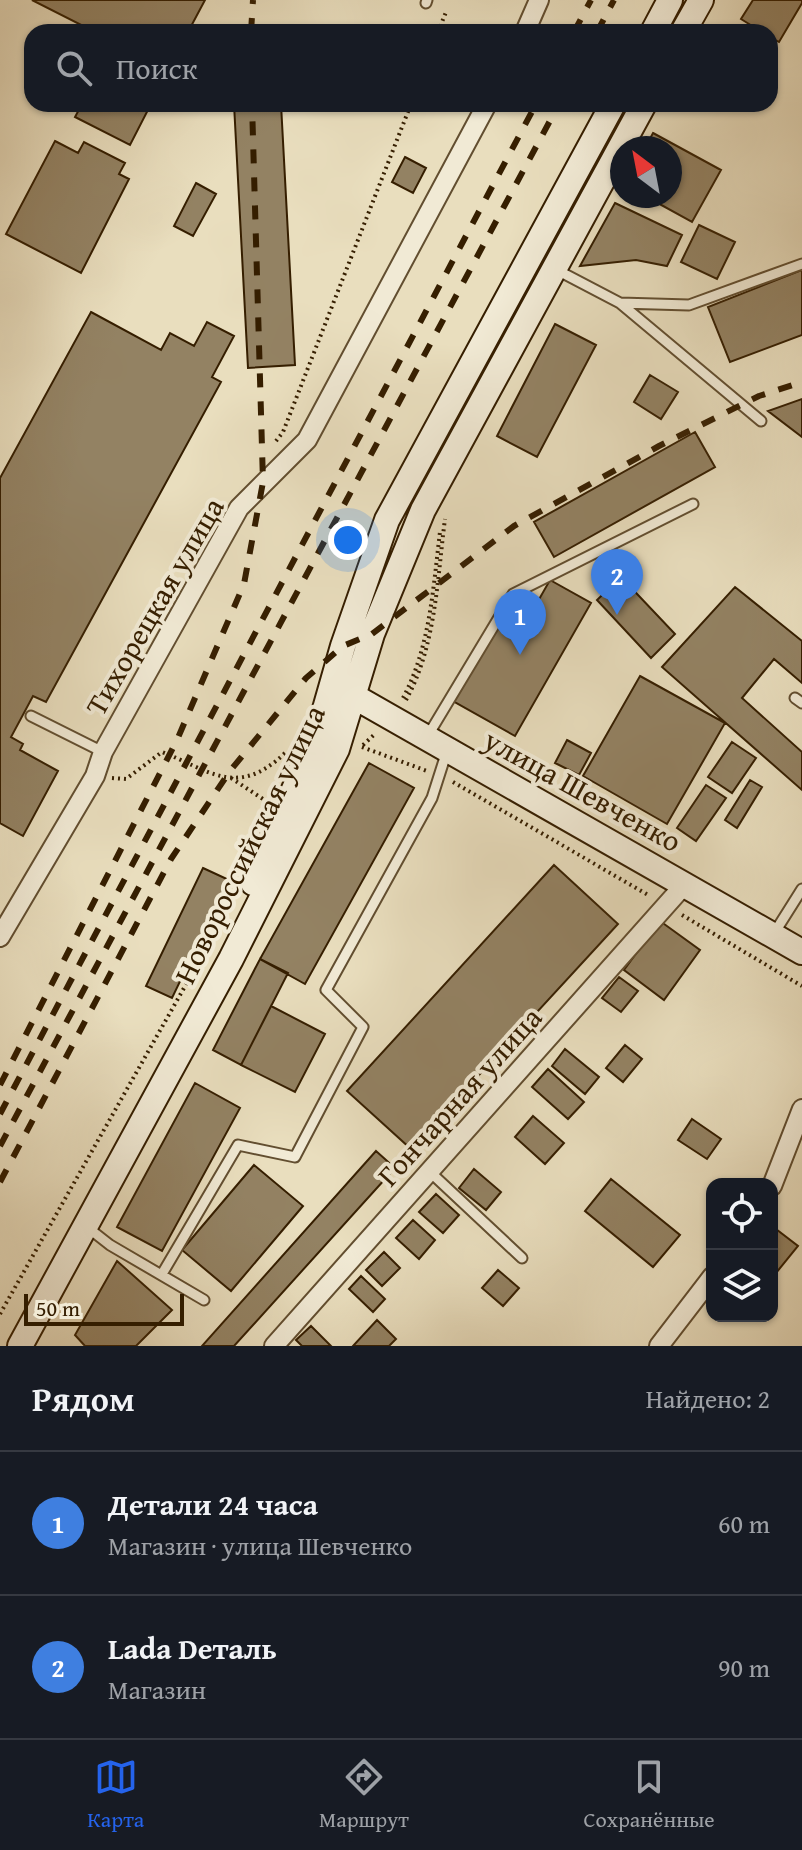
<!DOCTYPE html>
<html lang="ru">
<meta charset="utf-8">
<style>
:root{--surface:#171b24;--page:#20242c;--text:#f1f3f6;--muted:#9ea1a6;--line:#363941;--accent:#2563eb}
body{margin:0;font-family:"Gentium Book Plus",serif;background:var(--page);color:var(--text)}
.controls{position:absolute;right:24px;bottom:24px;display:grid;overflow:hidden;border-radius:16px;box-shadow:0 2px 6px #0004}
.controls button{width:72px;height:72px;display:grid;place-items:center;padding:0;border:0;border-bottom:2px solid var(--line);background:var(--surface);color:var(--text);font:40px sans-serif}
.compass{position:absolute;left:610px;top:136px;width:72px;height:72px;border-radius:50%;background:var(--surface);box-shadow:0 2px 6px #0004;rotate:328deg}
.scale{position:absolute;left:24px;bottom:20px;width:160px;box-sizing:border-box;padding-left:8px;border:4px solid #351e00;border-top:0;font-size:22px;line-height:28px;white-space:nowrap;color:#351e00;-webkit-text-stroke:6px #f1ead5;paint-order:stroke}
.you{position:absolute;left:348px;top:540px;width:28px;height:28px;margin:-20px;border:6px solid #fff;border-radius:50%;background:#1a73e8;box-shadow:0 0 0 12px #1a73e833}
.badge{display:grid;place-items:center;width:52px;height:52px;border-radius:50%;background:var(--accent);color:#fff;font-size:26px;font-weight:700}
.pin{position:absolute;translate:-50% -66px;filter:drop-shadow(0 2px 4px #0008)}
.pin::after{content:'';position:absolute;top:42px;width:28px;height:24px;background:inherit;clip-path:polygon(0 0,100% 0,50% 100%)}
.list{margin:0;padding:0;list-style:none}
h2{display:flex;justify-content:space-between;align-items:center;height:104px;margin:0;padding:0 32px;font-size:34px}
h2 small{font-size:26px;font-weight:400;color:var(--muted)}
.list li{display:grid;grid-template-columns:52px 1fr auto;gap:24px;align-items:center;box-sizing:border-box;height:144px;padding:0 32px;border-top:2px solid var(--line)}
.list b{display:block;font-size:30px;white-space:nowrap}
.list p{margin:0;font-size:26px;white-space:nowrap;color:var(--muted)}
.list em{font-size:26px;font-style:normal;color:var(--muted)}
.icon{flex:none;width:44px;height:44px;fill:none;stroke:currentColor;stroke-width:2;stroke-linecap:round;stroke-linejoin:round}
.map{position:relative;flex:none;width:802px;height:1346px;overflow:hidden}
.search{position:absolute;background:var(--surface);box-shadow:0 2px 6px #0004;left:24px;right:24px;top:24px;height:88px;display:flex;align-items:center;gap:20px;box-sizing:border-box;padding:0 28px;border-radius:24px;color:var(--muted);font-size:30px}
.sheet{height:392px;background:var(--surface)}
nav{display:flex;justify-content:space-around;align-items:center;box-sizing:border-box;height:112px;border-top:2px solid var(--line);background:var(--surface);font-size:22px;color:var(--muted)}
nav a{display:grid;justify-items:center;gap:4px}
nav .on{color:var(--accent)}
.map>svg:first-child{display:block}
.building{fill:#938263;stroke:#351e00;stroke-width:2}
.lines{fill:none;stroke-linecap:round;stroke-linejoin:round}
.lane-casing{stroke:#624e30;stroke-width:13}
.street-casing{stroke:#624e30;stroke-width:22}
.secondary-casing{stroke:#351e00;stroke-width:28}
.path{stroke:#351e00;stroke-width:4;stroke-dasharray:2 4;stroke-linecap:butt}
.lane{stroke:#f1ead5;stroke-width:9}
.street{stroke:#f1ead5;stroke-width:18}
.secondary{stroke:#f1ead5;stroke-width:24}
.rail{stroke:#351e00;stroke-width:6;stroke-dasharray:14 14;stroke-linecap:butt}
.labels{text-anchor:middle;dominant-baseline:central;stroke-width:8;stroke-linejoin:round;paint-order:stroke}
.street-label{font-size:30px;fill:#351e00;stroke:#f1ead5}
</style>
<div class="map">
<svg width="802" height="1346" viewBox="0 0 802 1346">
<rect width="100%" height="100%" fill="#e9debe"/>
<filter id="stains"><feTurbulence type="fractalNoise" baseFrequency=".0025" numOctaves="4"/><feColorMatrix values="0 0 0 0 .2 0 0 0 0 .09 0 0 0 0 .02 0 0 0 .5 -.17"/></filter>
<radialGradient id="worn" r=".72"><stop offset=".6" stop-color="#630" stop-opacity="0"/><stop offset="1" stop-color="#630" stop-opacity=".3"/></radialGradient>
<path class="building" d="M32,0H205L188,32H95Z
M753,0H802V3L779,42L770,37V32H762L741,19Z
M82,104H151L130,145L75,117Z
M234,104H281L295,365L248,368Z
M653,133L721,170L692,222L645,196H670V148H645Z
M55,141L78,153L84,142L125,163L119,174L129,179L81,273L6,234Z
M405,157L426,168L413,193L392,182Z
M196,183L216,194L193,236L174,226Z
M615,203L682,235L667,266L636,260L580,266Z
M699,225L735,242L717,279L681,262Z
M802,270V335L730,362L708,307Z
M91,312L161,350L170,333L194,346L207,322L234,336L212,377L221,382L46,702L33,696L11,737L23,744L20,750L58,771L23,836L0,823V478Z
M555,324L596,345L537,457L497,436Z
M650,375L678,392L661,419L634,402Z
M802,399V437L768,411Z
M695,432L715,467L554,557L534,522Z
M621,577L675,634L651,658L597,600Z
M550,580L591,603L515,736L453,701L512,598L533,610Z
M735,587L802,641V683L774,659L742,698L802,752V790L662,667Z
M640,676L725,723L667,824L583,776Z
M567,740L591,753L579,775L555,763Z
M732,742L756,758L732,793L708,777Z
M369,763L414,788L305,984L260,959Z
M750,780L762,787L737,828L725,820Z
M706,785L726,798L696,841L677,828Z
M554,865L618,924L411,1149L347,1091Z
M203,868L229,880L172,998L146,986Z
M660,921L700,950L664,1000L624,970Z
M260,959L288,973L241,1065L213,1050Z
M619,977L638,991L621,1012L602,998Z
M271,1006L325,1034L295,1092L241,1065Z
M625,1045L642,1059L623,1082L606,1068Z
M565,1049L599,1077L585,1094L552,1066Z
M548,1069L584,1102L568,1119L532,1087Z
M195,1083L240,1108L162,1251L117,1227Z
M533,1116L564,1143L545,1164L515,1137Z
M692,1119L721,1139L707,1159L678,1140Z
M376,1151L395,1168L234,1346H202Z
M254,1165L303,1206L231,1291L182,1250Z
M474,1169L501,1192L486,1210L459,1188Z
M611,1179L680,1235L653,1267L585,1211Z
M436,1194L459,1215L443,1233L419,1212Z
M413,1220L435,1240L419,1259L396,1238Z
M772,1226L798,1246L776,1273L772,1269Z
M384,1252L400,1268L382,1286L366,1270Z
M117,1261L172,1310L136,1346H85L75,1335Z
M498,1270L519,1288L503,1306L482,1288Z
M361,1276L385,1299L373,1312L349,1289Z
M377,1320L396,1339L389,1346H353Z
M311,1326L331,1346H302L296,1340Z"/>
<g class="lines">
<g class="lane-casing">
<path id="lane" d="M426,3L427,0
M555,269L620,303L761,421
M620,303L689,305L802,264
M795,698L802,703
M31,716L103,752
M427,737L513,594L693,504
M773,935L802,889
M429,1171L522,1258
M87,1227L110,1245L204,1300
M162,1274L238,1145L295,1157L363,1027L326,990L432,798L447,751"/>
</g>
<g class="street-casing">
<path id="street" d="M525,32L539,0
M0,937L95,776L103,752L239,508L307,440L487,104
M772,1186L802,1109
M274,1346L685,884
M659,1346L712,1277"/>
</g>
<g class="secondary-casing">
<path id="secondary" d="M653,32L670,0
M683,32L701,0
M341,689L802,952
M253,883L317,737L343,646L387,520L613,104
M20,1346L231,959L337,749L372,634L423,510L644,104"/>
</g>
<path class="path" d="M438,32L446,12
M276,441L283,432L411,104
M403,698C430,647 433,589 440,532
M406,700C436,646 437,580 445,519
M363,745L376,733
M362,747L427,771
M112,778L126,779L162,752C209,770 237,799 285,753
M231,778L266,801
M453,782L650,896
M682,915L802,986
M0,1314L232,903"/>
<use href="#lane" class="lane"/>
<use href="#street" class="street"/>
<use href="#secondary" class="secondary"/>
<path class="rail" d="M251,32L253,0
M574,32L591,0
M597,32L614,0
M0,1085L177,740L244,584L263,482L252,104
M0,1114L536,104
M0,1146L559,104
M0,1182L171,859L230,771L306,678L343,646L372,634L514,526L659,446L759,396L802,382"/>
</g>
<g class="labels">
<g class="street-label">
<text transform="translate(154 606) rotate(-60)">Тихорецкая улица</text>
<text transform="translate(583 790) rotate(29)">улица Шевченко</text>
<text transform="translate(249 844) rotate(-64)">Новороссийская улица</text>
<text transform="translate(459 1096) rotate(-48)">Гончарная улица</text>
</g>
</g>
<rect width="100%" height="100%" filter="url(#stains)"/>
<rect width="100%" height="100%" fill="url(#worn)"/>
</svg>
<div class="controls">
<button><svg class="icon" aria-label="locate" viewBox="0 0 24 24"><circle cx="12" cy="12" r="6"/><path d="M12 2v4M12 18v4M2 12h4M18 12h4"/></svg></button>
<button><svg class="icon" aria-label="layers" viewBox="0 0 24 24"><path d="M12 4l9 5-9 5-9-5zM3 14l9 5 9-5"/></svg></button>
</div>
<svg class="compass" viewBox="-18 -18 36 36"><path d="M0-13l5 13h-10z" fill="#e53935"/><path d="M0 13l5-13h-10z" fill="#9ea1a6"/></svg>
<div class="scale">50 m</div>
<div class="you"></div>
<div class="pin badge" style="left:520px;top:655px;background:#3f7fe0">1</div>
<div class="pin badge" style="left:617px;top:615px;background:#3f7fe0">2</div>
<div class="search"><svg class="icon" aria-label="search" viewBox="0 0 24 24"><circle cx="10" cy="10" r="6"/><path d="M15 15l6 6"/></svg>Поиск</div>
</div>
<section class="sheet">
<h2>Рядом<small>Найдено: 2</small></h2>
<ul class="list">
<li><span class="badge" style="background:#3f7fe0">1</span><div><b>Детали 24 часа</b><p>Магазин · улица Шевченко</p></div><em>60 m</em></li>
<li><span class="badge" style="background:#3f7fe0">2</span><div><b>Lada Dеталь</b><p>Магазин</p></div><em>90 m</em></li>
</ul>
</section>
<nav>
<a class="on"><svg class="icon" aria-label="map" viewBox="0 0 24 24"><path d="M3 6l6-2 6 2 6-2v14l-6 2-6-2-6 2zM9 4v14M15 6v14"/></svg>Карта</a>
<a><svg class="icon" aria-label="directions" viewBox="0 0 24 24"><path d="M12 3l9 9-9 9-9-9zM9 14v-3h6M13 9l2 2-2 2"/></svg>Маршрут</a>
<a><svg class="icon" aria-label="saved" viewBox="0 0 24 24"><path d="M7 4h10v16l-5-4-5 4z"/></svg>Сохранённые</a>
</nav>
